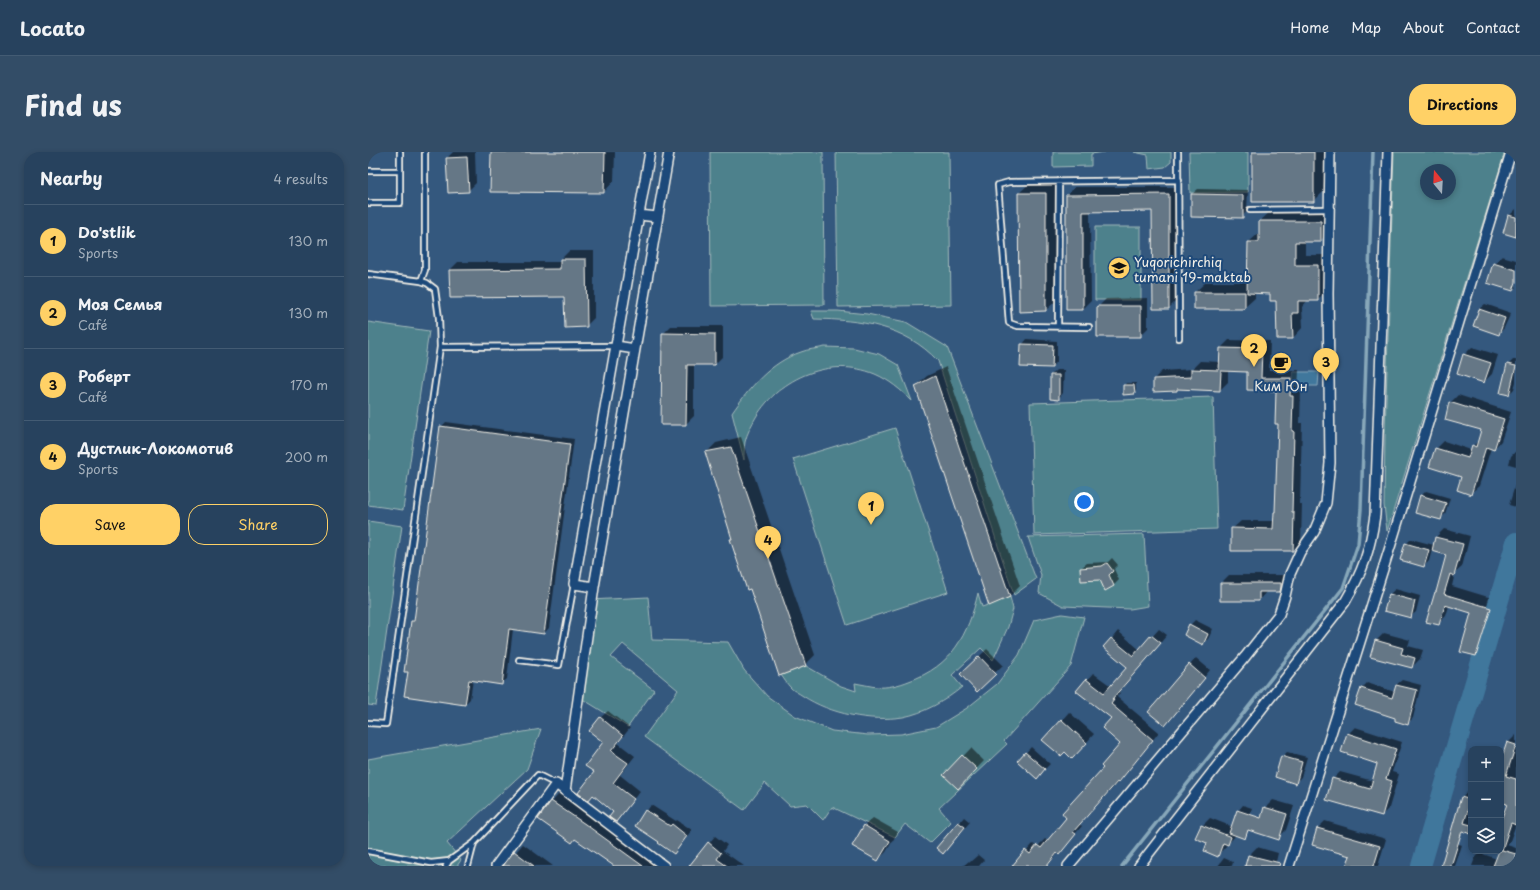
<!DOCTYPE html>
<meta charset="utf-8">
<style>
:root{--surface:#27425e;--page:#334d67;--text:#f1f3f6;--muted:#a4b0bc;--line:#435b73;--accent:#ffd166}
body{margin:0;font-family:"Playpen Sans",sans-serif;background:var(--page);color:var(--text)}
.controls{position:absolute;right:12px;bottom:12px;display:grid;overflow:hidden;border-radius:8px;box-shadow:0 2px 6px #0003}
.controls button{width:36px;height:36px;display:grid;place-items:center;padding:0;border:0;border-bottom:1px solid var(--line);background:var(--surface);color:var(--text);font:20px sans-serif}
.compass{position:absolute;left:1052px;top:12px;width:36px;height:36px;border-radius:50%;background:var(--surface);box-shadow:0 2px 6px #0003;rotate:342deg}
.you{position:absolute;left:716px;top:350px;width:14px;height:14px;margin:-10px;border:3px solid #fff;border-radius:50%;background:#1a73e8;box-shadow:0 0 0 6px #1a73e833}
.badge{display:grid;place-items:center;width:26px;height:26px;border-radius:50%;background:var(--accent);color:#111;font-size:13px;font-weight:700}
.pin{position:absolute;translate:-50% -33px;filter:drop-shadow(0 1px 2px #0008)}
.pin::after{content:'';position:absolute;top:21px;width:14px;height:12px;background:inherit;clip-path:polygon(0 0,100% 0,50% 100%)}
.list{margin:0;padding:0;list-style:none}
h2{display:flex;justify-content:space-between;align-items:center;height:52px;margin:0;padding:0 16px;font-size:17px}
h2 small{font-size:13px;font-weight:400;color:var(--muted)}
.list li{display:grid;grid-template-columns:26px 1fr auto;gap:12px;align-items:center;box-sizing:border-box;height:72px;padding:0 16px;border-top:1px solid var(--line)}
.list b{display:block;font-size:15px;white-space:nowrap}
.list p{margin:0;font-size:13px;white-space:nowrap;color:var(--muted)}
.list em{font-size:13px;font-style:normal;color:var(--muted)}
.actions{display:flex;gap:8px;padding:12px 16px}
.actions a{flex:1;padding:9px 0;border:1px solid var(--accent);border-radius:16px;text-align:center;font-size:14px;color:var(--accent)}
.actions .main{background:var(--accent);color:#111}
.icon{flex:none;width:22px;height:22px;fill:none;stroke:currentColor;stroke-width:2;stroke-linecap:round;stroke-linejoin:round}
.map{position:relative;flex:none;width:1148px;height:714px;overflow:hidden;border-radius:16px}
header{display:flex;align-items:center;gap:24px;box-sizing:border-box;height:56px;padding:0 20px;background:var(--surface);border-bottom:1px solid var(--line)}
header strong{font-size:19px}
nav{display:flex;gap:22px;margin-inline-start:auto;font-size:14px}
.intro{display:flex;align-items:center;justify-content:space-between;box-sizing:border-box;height:96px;padding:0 24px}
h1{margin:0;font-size:28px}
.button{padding:10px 18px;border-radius:16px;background:var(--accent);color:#111;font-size:14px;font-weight:700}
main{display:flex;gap:24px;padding:0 24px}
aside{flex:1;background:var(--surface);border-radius:16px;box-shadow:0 2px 6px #0003}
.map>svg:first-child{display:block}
.green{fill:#4e818c;stroke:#a1b9ba;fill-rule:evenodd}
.water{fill:#40779c;stroke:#88a8ba}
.shadow{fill:#0007}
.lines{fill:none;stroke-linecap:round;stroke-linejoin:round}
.stream{stroke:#88a8ba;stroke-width:3.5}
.river{stroke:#40779c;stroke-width:20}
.building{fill:#657786;stroke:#f4f1e8}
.service-casing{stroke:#f4f1e8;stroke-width:8}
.minor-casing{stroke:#f4f1e8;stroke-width:12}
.service{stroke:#1f4a7a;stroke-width:4.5}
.minor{stroke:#1f4a7a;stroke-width:9}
.labels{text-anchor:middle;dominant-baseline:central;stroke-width:4;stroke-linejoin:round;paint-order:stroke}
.poi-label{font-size:13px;fill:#f4f1e8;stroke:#1f4a7a;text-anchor:start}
</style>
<header>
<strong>Locato</strong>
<nav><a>Home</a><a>Map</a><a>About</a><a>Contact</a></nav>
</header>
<div class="intro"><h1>Find us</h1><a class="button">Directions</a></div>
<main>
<aside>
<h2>Nearby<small>4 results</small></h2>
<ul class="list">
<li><span class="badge">1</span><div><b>Do'stlik</b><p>Sports</p></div><em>130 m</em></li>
<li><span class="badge">2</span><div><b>Моя Семья</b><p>Café</p></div><em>130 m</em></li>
<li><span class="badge">3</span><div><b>Роберт</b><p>Café</p></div><em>170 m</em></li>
<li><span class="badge">4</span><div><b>Дустлик-Локомотив</b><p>Sports</p></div><em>200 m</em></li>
</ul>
<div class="actions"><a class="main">Save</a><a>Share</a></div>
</aside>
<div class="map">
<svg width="1148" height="714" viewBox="0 0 1148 714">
<rect width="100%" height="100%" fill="#34587e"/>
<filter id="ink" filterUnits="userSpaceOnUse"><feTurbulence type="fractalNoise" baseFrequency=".025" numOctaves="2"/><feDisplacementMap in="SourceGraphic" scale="8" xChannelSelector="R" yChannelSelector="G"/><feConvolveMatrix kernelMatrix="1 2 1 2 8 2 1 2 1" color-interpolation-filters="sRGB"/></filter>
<g filter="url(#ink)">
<path class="green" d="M342,0H455L456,153L343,154Z
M468,0H581L583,153L470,155Z
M685,0H737L723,2V14L685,15Z
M766,0H803V10L797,15L781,17L780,3Z
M821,0H880V40L822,41Z
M1026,0H1137L1019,379L1016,353L1017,280ZM1058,18H1082V42H1058Z
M727,75H773V148H727Z
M443,159H470L499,162L538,170L579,195L668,427L646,443L570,209C536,173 493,168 446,167Z
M0,170L61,179L35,358L0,353Z
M457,195L486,196L511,202L530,213L544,249C533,238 521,228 507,222C463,204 412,225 388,265C384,272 379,281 377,290C376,296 376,302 376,308L364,261C381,236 403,210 433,200C440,197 449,197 457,195Z
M845,245L849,377L666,383L662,251Z
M527,276L580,440L479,473L425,307Z
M0,369L34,374L8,554L0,553Z
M776,382L780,454L762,457L695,454L671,441L673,423L660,385Z
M610,441L614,455L642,445L645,457L640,475L625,508L613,496L584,523L594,535C577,549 556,561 535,565C503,570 462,562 435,544C431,541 425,539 422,535C419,532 416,527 413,523L438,514L473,534L488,539L487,531C494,532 501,534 508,535C519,536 531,533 541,529C584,514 600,483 610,441Z
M280,445L284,488L360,490L376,518L399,544L427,564L464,579L500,583L533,582L568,575L599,556L629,532L651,503L666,468L694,462L716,465L703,514L636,589L639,592L571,656L583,670L562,691L537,672L527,685L464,655L455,668L439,652L422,654L397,631L376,658L276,585L310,538L255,492L243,505L286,538L260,575L208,543L222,448Z
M173,577L159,617L79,691L93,708L89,714H0V607Z"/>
<path class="water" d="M925,220H951L950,234H925Z"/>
<path class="shadow" d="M85,0H107L108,31L100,39L79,6Z
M124,0H247L246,29L236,40Z
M885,0H957V38L946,49Z
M688,30L689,148L678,158L651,41L662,31Z
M707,35H809V148L801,156L785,58L722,59L723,149L715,157L699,43Z
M830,37L880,38L879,59L874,65L824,42Z
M1148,57V84L1141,64Z
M903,59H963L962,79L952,89H937V103H960V137L949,148H940L934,155L935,175L925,186L909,148L903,141L887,140V146L876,156L827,140L838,130H880L881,90L892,80V69Z
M201,99H226V166L218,174L197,144L82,118L90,110H193V107Z
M1134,104L1148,108V135L1145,138L1126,112Z
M780,146V176L772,184L730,155L738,147Z
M1117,152L1143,161L1136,176L1131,182L1111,157Z
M303,174H355V204L347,212H326V264L318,272L295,182Z
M659,187L689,189V210L683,215L654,193Z
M861,188L902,189L901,218H931L930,236H933L932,271H934L932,352H934L933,390L925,398L864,377L873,369H907V360L908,358L911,271L909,238L880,219L860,218V230L852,238L811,237L809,238L786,239V227L794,219L824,217L832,209L853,210V196Z
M1104,195L1130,203L1124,222L1116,230L1096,203Z
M1145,208H1148V230L1146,237L1141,242L1140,213Z
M578,215L652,434L641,445L548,234L559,224Z
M688,218H696L695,241L690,247L683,223Z
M758,231H768V239L766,242L756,234Z
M1090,243L1143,260L1133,289L1126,297L1123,296L1111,334L1103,341L1094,324L1068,297L1076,289L1103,298L1105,294L1112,287L1115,277L1082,251Z
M78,270L206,287L181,476L176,481L145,477L139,527L133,532L105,528L102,547L97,552L41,519L44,469L48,465L73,275Z
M373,285L447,503L437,513L383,436L363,388L365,386L338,301L348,291Z
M1148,299V314L1141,312L1143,304Z
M1148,330V355L1141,353Z
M1058,339L1082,346L1077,362L1072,367L1053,344Z
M1076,377L1102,384L1094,415L1087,421L1084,434L1130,448L1116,495L1108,503L1104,460L1081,454L1078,464L1070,472L1068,440L1070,438L1080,402L1064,398L1061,409L1056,414L1038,392L1043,387L1066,393L1068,385Z
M744,406L750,413L746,417L751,428L746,433L713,416L719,411L740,410Z
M861,423H920L919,431L911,439H899L891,448L853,431Z
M1027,437L1052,444L1048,460L1042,465L1018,459L1022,442Z
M827,468L845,477L840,487L834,492L822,473Z
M791,477L799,483L751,540L752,541L749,545L791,580L758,622L711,672L714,674L679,714H645L665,692L669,695L677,687L680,689L700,666L753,592L745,566L719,528L725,521L743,534L761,515L737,495L750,479L772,498Z
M1016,481L1042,488L1040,494L1055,498L1052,507L1044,515L1008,489Z
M619,497L635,513L609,538L593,522Z
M828,506L842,518L803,566L822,513Z
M1034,528L1053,533L1045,566L1040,571L1029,566L988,552L994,536L999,531L1027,540L1028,533Z
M240,559L262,576L250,591L267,604L252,623L272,639L248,669L247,659L225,643L220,648L227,620L236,590L232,566Z
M701,560L726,582L712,598L697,599L694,568Z
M987,575L1034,590L1024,620L1031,622L1021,656L1014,663L965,627L972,620L1005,629L1010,612L980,582Z
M1148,583V672L1142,689L1139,693L1148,696V714H1104L1107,706L1112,701L1129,707L1132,699H1133V671L1140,652L1133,649V610L1140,591Z
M663,595L682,612L674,620L650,609Z
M603,596L616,609L590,636L577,623Z
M919,600L939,605L933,625L928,630L914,605Z
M1101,638L1103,639V681L1096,679L1092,683L1094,646Z
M191,642L294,714H252L184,650Z
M905,648L926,654L918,678L910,686L891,666L895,662L897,656Z
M283,653L308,669L309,668L324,678L306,701L292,690L268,674Z
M875,653L884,656L876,678L868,683L849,704L834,674L842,666L865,675L870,659Z
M596,665L602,670L580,695L569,696Z
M505,666L530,680L518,700L510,708L485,693L497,673Z
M957,669L1018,687L1010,714H980L983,703L946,692L950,676Z
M347,684L359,693L355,699L376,714H322Z
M1086,690L1094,693L1087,714H1074Z
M155,692L185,714H136Z
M889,695L910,701L907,714H878L881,703Z
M610,703L616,708L611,714H595L601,709L602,710Z
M856,706L865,710L864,714H850Z"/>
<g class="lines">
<path class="stream" d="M754,714L975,436L990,392L993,357L1005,0"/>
<path class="river" d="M1053,714L1148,390"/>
</g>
<path class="building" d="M123,0H237L236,41L122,40Z
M884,0H946V50H884Z
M99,5L101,40L80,41L78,6Z
M650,41H678V159L651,160Z
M801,42V157H785L784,59L715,60V158H698V43Z
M823,42L875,43V66L823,65Z
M1140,63L1148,65V85L1135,81Z
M891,69H953V90H927V113H950V149H930V161H924L925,187H909L908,149H902V142L879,141L880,90H891Z
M192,107H218L219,175L197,176L196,145L82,146L81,118L192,117Z
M1125,111L1148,118V130L1145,139L1119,131Z
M826,140H877V157H826Z
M729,154H773V185H729Z
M1111,157L1137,166L1131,183L1105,174Z
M294,181L347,182V213H319L318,273H293Z
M653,192L685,193L684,216L652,215Z
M852,196L894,197L893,226H923L922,244H925L924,279H926L924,360H926L925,399H863V376L905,377L906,360H907L910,272H907L908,239L879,238V220L853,219L852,239L809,237V239L785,240V227L823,225V217L851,218Z
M1095,202L1123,211L1116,231L1089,222Z
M1139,212L1148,214L1141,243L1132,241Z
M682,223H691V248L682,247Z
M567,224L642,445L621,454L547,234Z
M755,233H766L767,242L755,243Z
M1081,250L1136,267L1126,298L1118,295L1103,343L1089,338L1093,325L1061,315L1067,296L1100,306L1104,293L1108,295L1113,278L1077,268Z
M72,274L202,292L176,482L141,477L134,533L101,528L97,553L36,544L40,520H36L43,469H46Z
M363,295L438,514L411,524L382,437L379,438L362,387H364L337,300Z
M1052,343L1078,351L1073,368L1047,361Z
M1067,385L1095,392L1086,424L1082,422L1076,442L1123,456L1108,504L1092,500L1103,461L1077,453L1071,473L1058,470L1067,440H1068L1078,403L1064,399Z
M1037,391L1061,398L1056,415L1032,408Z
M739,411L745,419L741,423L746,434L737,439L732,428L713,429L712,416L734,414Z
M852,431H913V435L912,440H891V449H852Z
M1021,442L1047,449L1043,466L1016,459Z
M821,472L840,482L835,493L816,483Z
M783,483L793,491L744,547L746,548L743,552L785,588L751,630L750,629L705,680L708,682L691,703L689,701L679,714H644L657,698L662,702L669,693L673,696L698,666L694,661L735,616L733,614L752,592L734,576L743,566L708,539L718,527L736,541L759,515L735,495L743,486L765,504Z
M1007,488L1035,496L1033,502L1047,506L1044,516L1002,505Z
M611,504L628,522L609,540L592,522Z
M821,512L837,526L797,574L780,560Z
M1028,533L1049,538L1040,573L1027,569V566L987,553L993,536L1024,546Z
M232,565L255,584L243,599L260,611L245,631L266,647L248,670L241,665L245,660L225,643L220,649L210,641L226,620L217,614L235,590L221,579Z
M693,567L719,591L704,607L697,600L693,604L674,588Z
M979,581L1028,597L1018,627L1024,629L1014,664L958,648L964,626L1002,637L1009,612L973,600Z
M1139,590L1148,593L1138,624L1148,627V673L1143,671L1134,698L1148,702V714H1125L1131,699H1133V668L1139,652L1133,650V608Z
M657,600L677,617L669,627L649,609Z
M594,603L609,617L590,637L575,623Z
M913,604L934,610L928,632L907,625Z
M1093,645L1103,648L1096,671L1103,673V682L1094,679L1083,714H1073Z
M183,649L217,672L275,714H246L207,687L204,691L170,667Z
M896,655L919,662L911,688L880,678L877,687L861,681L869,658L893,666Z
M277,658L302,674L304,672L319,684L306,702L290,691L291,690L267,674Z
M590,670L597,675L575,702L568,696Z
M496,673L522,689L510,709L484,694Z
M833,673L863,685L860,693L855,691L850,705L836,699L839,691L827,686Z
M949,676L1012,694L1006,714H978L982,704L944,693Z
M340,690L353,701L349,707L359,714H321Z
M146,699L166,714H135Z
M880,703L912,711L911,714H877Z"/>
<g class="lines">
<g class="service-casing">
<path id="service" d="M810,0L811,186
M0,19H32
M0,51H32V0
M882,58L962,57
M0,122L53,129L59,131L67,137L71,166L72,195L18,572L0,571
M53,129L57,118V0
M690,175L691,29
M721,175L650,174L641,171L630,33L641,30L811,28
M72,195L248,194
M151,508L191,513L206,432
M106,691L170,623L188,632
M0,699L63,711L81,709
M78,714L81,709L106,691L100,714"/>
</g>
<g class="minor-casing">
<path id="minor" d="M271,63L289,65
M248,194L267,197
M226,435L206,432L282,0
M197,639L226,435L301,0
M128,714L188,632L296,714
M700,714L877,505L911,462L917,444L922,422L932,400L946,380L958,351L962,311L960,142L962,0
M771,714L977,450C995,419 1002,399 1007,363L1020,0
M921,714L1023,392L1143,0"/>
</g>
<use href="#service" class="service"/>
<use href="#minor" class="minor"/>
</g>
</g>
<defs>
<g id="school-disc" transform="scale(1.15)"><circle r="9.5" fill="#ffd166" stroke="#1f4a7a"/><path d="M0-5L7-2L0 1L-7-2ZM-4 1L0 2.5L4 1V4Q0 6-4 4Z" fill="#111"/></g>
<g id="cafe-disc" transform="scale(1.15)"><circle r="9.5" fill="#ffd166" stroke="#1f4a7a"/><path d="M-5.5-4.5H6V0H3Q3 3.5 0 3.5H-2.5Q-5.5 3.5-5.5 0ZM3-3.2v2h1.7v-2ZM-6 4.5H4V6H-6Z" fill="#111"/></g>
</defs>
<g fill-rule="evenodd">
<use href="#school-disc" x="751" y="116"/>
<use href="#cafe-disc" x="913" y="211"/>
</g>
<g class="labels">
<g class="poi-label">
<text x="766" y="109">Yuqorichirchiq<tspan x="766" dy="15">tumani 19-maktab</tspan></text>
<text x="913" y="233" text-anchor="middle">Ким Юн</text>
</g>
</g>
</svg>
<div class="controls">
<button>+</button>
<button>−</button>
<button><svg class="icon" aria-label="layers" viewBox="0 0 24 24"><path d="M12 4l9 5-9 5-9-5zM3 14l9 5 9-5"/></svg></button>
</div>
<svg class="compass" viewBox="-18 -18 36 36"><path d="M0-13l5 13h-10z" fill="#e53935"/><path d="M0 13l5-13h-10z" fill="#a4b0bc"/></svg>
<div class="you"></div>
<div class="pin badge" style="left:503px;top:373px">1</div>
<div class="pin badge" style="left:886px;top:215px">2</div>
<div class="pin badge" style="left:958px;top:229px">3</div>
<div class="pin badge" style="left:400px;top:407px">4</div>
</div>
</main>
